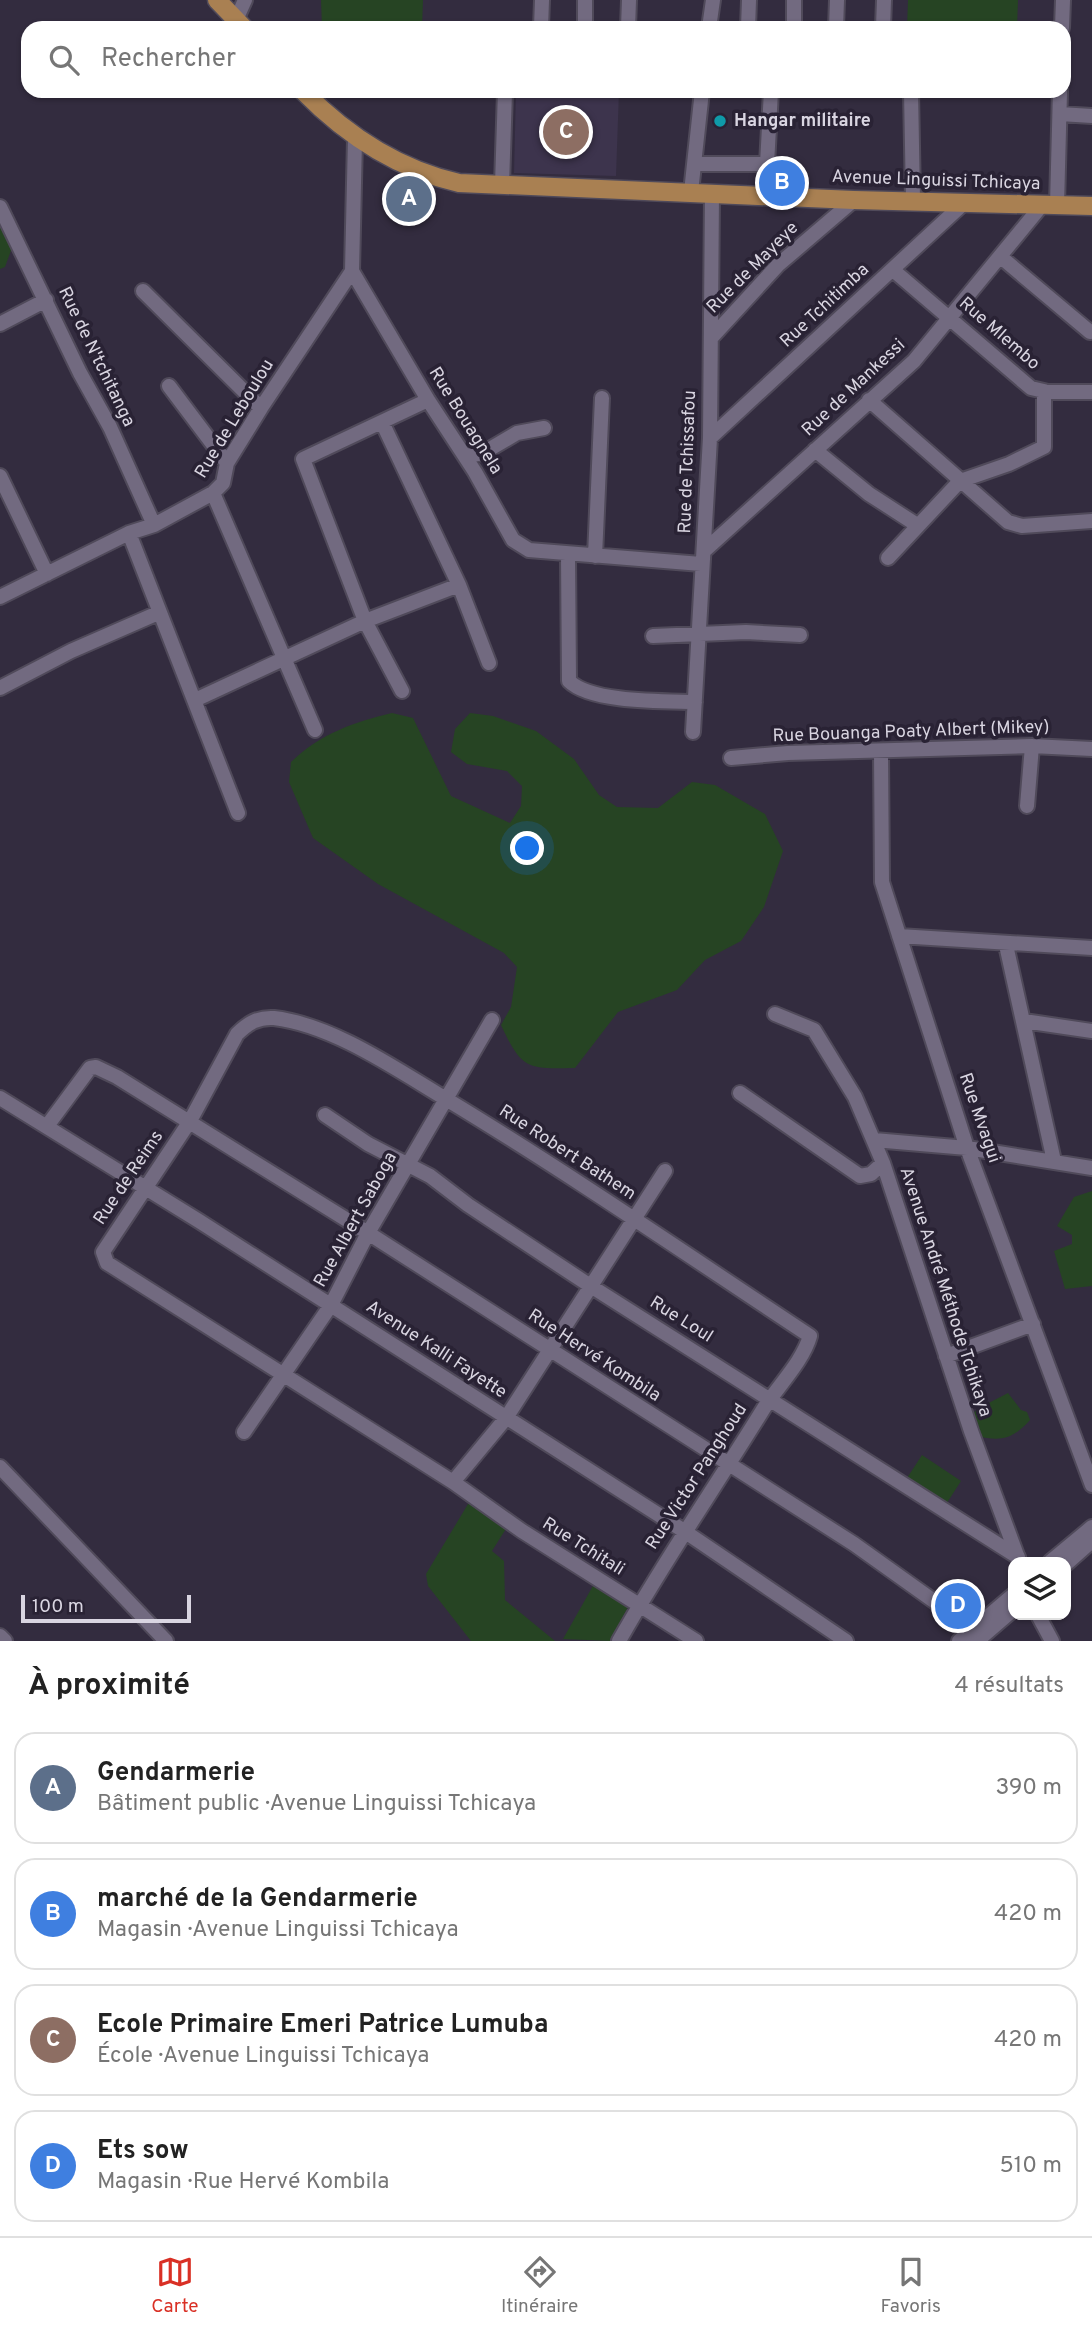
<!DOCTYPE html>
<html lang="fr">
<meta charset="utf-8">
<style>
:root{--surface:#fff;--page:#f6f6f6;--text:#222;--muted:#767676;--line:#e0e0e0;--accent:#d93025}
body{margin:0;font-family:Overpass,sans-serif;background:var(--page);color:var(--text)}
.controls{position:absolute;right:21px;bottom:21px;display:grid;overflow:hidden;border-radius:14px;box-shadow:0 2px 5px #0004}
.controls button{width:63px;height:63px;display:grid;place-items:center;padding:0;border:0;border-bottom:2px solid var(--line);background:var(--surface);color:var(--text);font:35px sans-serif}
.scale{position:absolute;left:21px;bottom:18px;width:170px;box-sizing:border-box;padding-left:7px;border:4px solid #d9d5e1;border-top:0;font-size:19px;line-height:24px;white-space:nowrap;color:#d9d5e1;-webkit-text-stroke:5px #292234;paint-order:stroke}
.you{position:absolute;left:528px;top:849px;width:24px;height:24px;margin:-18px;border:5px solid #fff;border-radius:50%;background:#1a73e8;box-shadow:0 0 0 10px #1a73e833}
.badge{display:grid;place-items:center;width:46px;height:46px;border-radius:50%;background:var(--accent);color:#fff;font-size:23px;font-weight:700}
.pin{position:absolute;translate:-50% -50%;border:4px solid #fff;box-shadow:0 2px 7px #0006}
.list{margin:0;padding:0;list-style:none}
h2{display:flex;justify-content:space-between;align-items:center;height:91px;margin:0;padding:0 28px;font-size:30px}
h2 small{font-size:23px;font-weight:400;color:var(--muted)}
.list li{display:grid;grid-template-columns:46px 1fr auto;gap:21px;align-items:center;box-sizing:border-box;height:112px;margin:0 14px 14px;padding:0 14px;border:2px solid var(--line);border-radius:21px}
.list b{display:block;font-size:26px;white-space:nowrap}
.list p{margin:0;font-size:23px;white-space:nowrap;color:var(--muted)}
.list em{font-size:23px;font-style:normal;color:var(--muted)}
.icon{flex:none;width:38px;height:38px;fill:none;stroke:currentColor;stroke-width:2;stroke-linecap:round;stroke-linejoin:round}
.map{position:relative;flex:none;width:1092px;height:1641px;overflow:hidden}
.search{position:absolute;background:var(--surface);box-shadow:0 2px 5px #0004;left:21px;right:21px;top:21px;height:77px;display:flex;align-items:center;gap:18px;box-sizing:border-box;padding:0 24px;border-radius:21px;color:var(--muted);font-size:26px}
.sheet{height:595px;background:var(--surface)}
nav{display:flex;justify-content:space-around;align-items:center;box-sizing:border-box;height:98px;border-top:2px solid var(--line);background:var(--surface);font-size:19px;color:var(--muted)}
nav a{display:grid;justify-items:center;gap:4px}
nav .on{color:var(--accent)}
.map>svg:first-child{display:block}
.built{fill:#3d344d}
.green{fill:#264423}
.lines{fill:none;stroke-linecap:round;stroke-linejoin:round}
.minor-casing{stroke:#504a5a;stroke-width:18}
.major-casing{stroke:#504a5a;stroke-width:21}
.minor{stroke:#726a80;stroke-width:14}
.major{stroke:#a98052;stroke-width:18}
.culture-dot{fill:#0f9aa8;stroke:#292234;stroke-width:2.5}
.labels{text-anchor:middle;dominant-baseline:central;stroke-width:7;stroke-linejoin:round;paint-order:stroke}
.poi-label{font-size:18px;font-weight:bold;fill:#d9d5e1;stroke:#292234;text-anchor:start}
.street-label{font-size:18px;fill:#d9d5e1;stroke:#292234}
</style>
<div class="map">
<svg width="1092" height="1641" viewBox="0 0 1092 1641">
<rect width="100%" height="100%" fill="#332c3f"/>
<path class="built" d="M516,91H619L616,176L514,173Z"/>
<path class="green" d="M321,0H423L422,28H322Z
M908,0H1018L1017,28H907Z
M0,220L13,245L5,267L0,269Z
M392,713L413,718L451,796L510,823L521,806L522,786L507,771L467,764L451,752L455,729L470,713L493,716L536,731L574,759L599,795L617,807L658,808L692,782L715,785L765,814L783,851L764,907L741,941L705,960L677,990L618,1012L575,1068C527,1069 522,1070 501,1025L511,1007L517,967L504,953L378,884L313,838L289,782L291,762C320,734 354,722 392,713Z
M1092,1191V1286L1065,1289L1054,1251L1072,1244V1235L1057,1226L1074,1197Z
M1008,1393L1021,1410L1027,1412L1030,1420C1013,1439 1001,1442 977,1436L971,1416L977,1409Z
M922,1455L961,1481L945,1506L907,1478Z
M468,1504L482,1505L509,1524L492,1551L504,1561L505,1600L555,1641H471L428,1586L426,1574Z
M594,1584L629,1605L610,1641L563,1639Z"/>
<g class="lines">
<g class="minor-casing">
<path id="minor" d="M236,20L245,0
M541,28L542,0
M585,28V0
M628,28L629,0
M709,28L713,0
M748,28L749,0
M794,28V0
M836,28L837,0
M883,28L884,0
M1062,28L1063,0
M911,91L913,200
M1060,114L1092,116
M355,139L352,271L428,400L475,472L513,540L529,550L701,564
M695,164H767L771,91
M502,185L505,91
M691,192L702,91
M1057,205L1060,91
M0,207L80,373L110,427L154,525
M1002,258L1090,332
M893,270L1031,388L1048,392H1092
M143,291L261,408
M0,324L46,300
M712,337L778,265L854,200
M169,386L227,463
M869,400L1008,522L1022,526L1092,521
M382,422L459,585L489,663
M710,438L965,202
M815,450L869,494L917,525
M466,456L483,453L517,433L544,428
M0,476L47,574
M213,493L315,730
M129,533L238,813
M704,551L914,361L1042,205
M568,555L569,681C591,703 665,701 695,702
M595,556L602,398
M888,558L960,481L1009,464L1044,447V391
M0,597L129,533L154,525L213,493L223,483L227,463L261,408L352,271
M653,636L746,632L800,635
M0,688L71,651L158,613
M402,691L365,621L303,459L428,400
M195,700L365,621L459,585
M693,732L710,438L712,193
M881,752L882,882L967,1148L1092,1485
M731,758L788,753L1032,746L1092,749
M1027,806L1032,746
M899,936L1092,948
M1006,945L1054,1161
M775,1014L814,1030L855,1097L883,1163L971,1431L1018,1558
M1024,1021L1092,1031
M740,1093L860,1176L871,1174L883,1163
M0,1098L199,1221L684,1531L846,1641
M325,1115L368,1144L430,1176L468,1205L589,1285L1018,1557
M47,1126L90,1068L96,1067L117,1077L368,1233L854,1544L973,1629
M874,1140L967,1148L1092,1168
M946,1356L1033,1324
M244,1432L331,1305L368,1233L492,1020
M0,1467L166,1641
M453,1482L506,1418L665,1171
M1050,1562L1092,1527
M1066,1564L1092,1541
M1038,1615L1052,1641
M0,1636L5,1641
M619,1641C664,1561 716,1486 764,1408C778,1386 803,1361 810,1336C689,1256 570,1174 446,1099C396,1069 333,1025 274,1018C258,1017 248,1023 237,1034L190,1121L103,1252L107,1263L453,1482L522,1531L696,1641
M959,1641L1013,1595
M977,1641L1013,1610"/>
</g>
<g class="major-casing">
<path id="major" d="M217,0L244,28
M303,91C347,136 397,169 459,183L854,200L1092,206"/>
</g>
<use href="#minor" class="minor"/>
<use href="#major" class="major"/>
</g>
<circle class="culture-dot" cx="720" cy="121" r="7"/>
<g class="labels">
<g class="poi-label">
<text x="734" y="121">Hangar militaire</text>
</g>
<g class="street-label">
<text transform="translate(936 181) rotate(2)">Avenue Linguissi Tchicaya</text>
<text transform="translate(753 268) rotate(-45)">Rue de Mayeye</text>
<text transform="translate(825 306) rotate(-43)">Rue Tchitimba</text>
<text transform="translate(999 334) rotate(41)">Rue Mlembo</text>
<text transform="translate(96 357) rotate(64)">Rue de N'tchitanga</text>
<text transform="translate(854 388) rotate(-43)">Rue de Mankessi</text>
<text transform="translate(235 419) rotate(-59)">Rue de Leboulou</text>
<text transform="translate(465 421) rotate(58)">Rue Bouagnela</text>
<text transform="translate(688 462) rotate(-88)">Rue de Tchissafou</text>
<text transform="translate(911 732) rotate(-2)">Rue Bouanga Poaty Albert (Mikey)</text>
<text transform="translate(979 1118) rotate(71)">Rue Mvagui</text>
<text transform="translate(567 1153) rotate(33)">Rue Robert Bathem</text>
<text transform="translate(129 1178) rotate(-56)">Rue de Reims</text>
<text transform="translate(356 1220) rotate(-61)">Rue Albert Saboga</text>
<text transform="translate(945 1292) rotate(72)">Avenue André Méthode Tchikaya</text>
<text transform="translate(681 1320) rotate(32)">Rue Loul</text>
<text transform="translate(436 1350) rotate(33)">Avenue Kalli Fayette</text>
<text transform="translate(594 1356) rotate(33)">Rue Hervé Kombila</text>
<text transform="translate(697 1477) rotate(-57)">Rue Victor Panghoud</text>
<text transform="translate(583 1547) rotate(32)">Rue Tchitali</text>
</g>
</g>
</svg>
<div class="controls">
<button><svg class="icon" aria-label="layers" viewBox="0 0 24 24"><path d="M12 4l9 5-9 5-9-5zM3 14l9 5 9-5"/></svg></button>
</div>
<div class="scale">100 m</div>
<div class="you"></div>
<div class="pin badge" style="left:409px;top:199px;background:#5c6f8a">A</div>
<div class="pin badge" style="left:782px;top:183px;background:#3f7fe0">B</div>
<div class="pin badge" style="left:566px;top:132px;background:#8d6e63">C</div>
<div class="pin badge" style="left:958px;top:1606px;background:#3f7fe0">D</div>
<div class="search"><svg class="icon" aria-label="search" viewBox="0 0 24 24"><circle cx="10" cy="10" r="6"/><path d="M15 15l6 6"/></svg>Rechercher</div>
</div>
<section class="sheet">
<h2>À proximité<small>4 résultats</small></h2>
<ul class="list">
<li><span class="badge" style="background:#5c6f8a">A</span><div><b>Gendarmerie</b><p>Bâtiment public · Avenue Linguissi Tchicaya</p></div><em>390 m</em></li>
<li><span class="badge" style="background:#3f7fe0">B</span><div><b>marché de la Gendarmerie</b><p>Magasin · Avenue Linguissi Tchicaya</p></div><em>420 m</em></li>
<li><span class="badge" style="background:#8d6e63">C</span><div><b>Ecole Primaire Emeri Patrice Lumuba</b><p>École · Avenue Linguissi Tchicaya</p></div><em>420 m</em></li>
<li><span class="badge" style="background:#3f7fe0">D</span><div><b>Ets sow</b><p>Magasin · Rue Hervé Kombila</p></div><em>510 m</em></li>
</ul>
</section>
<nav>
<a class="on"><svg class="icon" aria-label="map" viewBox="0 0 24 24"><path d="M3 6l6-2 6 2 6-2v14l-6 2-6-2-6 2zM9 4v14M15 6v14"/></svg>Carte</a>
<a><svg class="icon" aria-label="directions" viewBox="0 0 24 24"><path d="M12 3l9 9-9 9-9-9zM9 14v-3h6M13 9l2 2-2 2"/></svg>Itinéraire</a>
<a><svg class="icon" aria-label="saved" viewBox="0 0 24 24"><path d="M7 4h10v16l-5-4-5 4z"/></svg>Favoris</a>
</nav>
